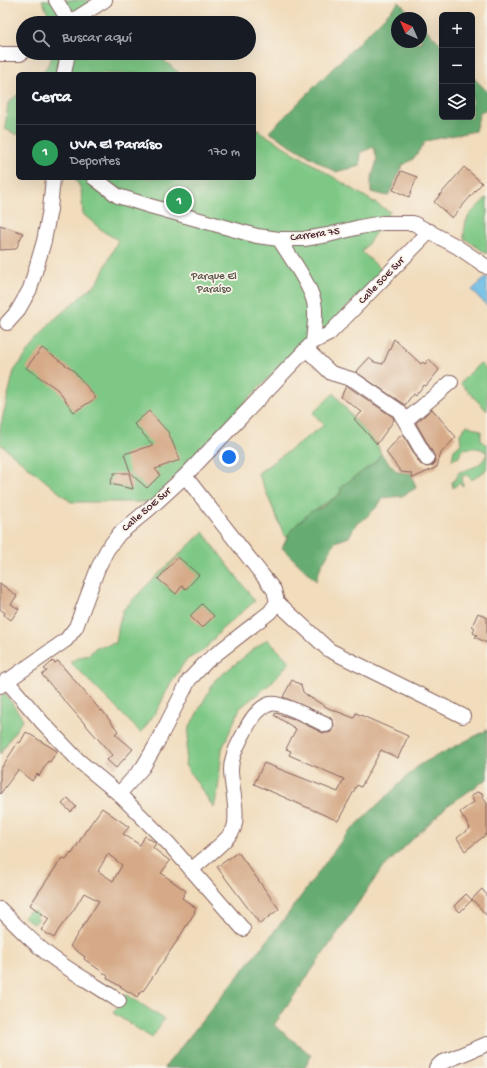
<!DOCTYPE html>
<html lang="es">
<meta charset="utf-8">
<style>
:root{--surface:#171b24;--page:#20242c;--text:#f1f3f6;--muted:#9ea1a6;--line:#363941;--accent:#1f6fb2}
body{margin:0;font-family:"Gochi Hand",sans-serif;background:var(--page);color:var(--text)}
.controls{position:absolute;right:12px;top:12px;display:grid;overflow:hidden;border-radius:6px;box-shadow:0 4px 16px #0002}
.controls button{width:36px;height:36px;display:grid;place-items:center;padding:0;border:0;border-bottom:1px solid var(--line);background:var(--surface);color:var(--text);font:20px sans-serif}
.compass{position:absolute;left:391px;top:12px;width:36px;height:36px;border-radius:50%;background:var(--surface);box-shadow:0 4px 16px #0002;rotate:315deg}
.you{position:absolute;left:229px;top:457px;width:14px;height:14px;margin:-10px;border:3px solid #fff;border-radius:50%;background:#1a73e8;box-shadow:0 0 0 6px #1a73e833}
.badge{display:grid;place-items:center;width:26px;height:26px;border-radius:50%;background:var(--accent);color:#fff;font-size:13px;font-weight:700}
.pin{position:absolute;translate:-50% -50%;border:2px solid #fff;box-shadow:0 1px 4px #0006}
.list{margin:0;padding:0;list-style:none}
h2{display:flex;justify-content:space-between;align-items:center;height:52px;margin:0;padding:0 16px;font-size:17px}
h2 small{font-size:13px;font-weight:400;color:var(--muted)}
.list li{display:grid;grid-template-columns:26px 1fr auto;gap:12px;align-items:center;box-sizing:border-box;height:56px;padding:0 16px;border-top:1px solid var(--line)}
.list b{display:block;font-size:15px;white-space:nowrap}
.list p{margin:0;font-size:13px;white-space:nowrap;color:var(--muted)}
.list em{font-size:13px;font-style:normal;color:var(--muted)}
.icon{flex:none;width:22px;height:22px;fill:none;stroke:currentColor;stroke-width:2;stroke-linecap:round;stroke-linejoin:round}
.map{position:relative;flex:none;width:487px;height:1068px;overflow:hidden}
.search{position:absolute;background:var(--surface);box-shadow:0 4px 16px #0002;left:16px;top:16px;width:240px;height:44px;display:flex;align-items:center;gap:10px;box-sizing:border-box;padding:0 14px;border-radius:22px;color:var(--muted);font-size:15px}
.panel{position:absolute;background:var(--surface);box-shadow:0 4px 16px #0002;left:16px;top:72px;width:240px;height:108px;border-radius:6px}
.map>svg:first-child{display:block}
.green{fill:#7ec885;stroke:#647458}
.forest{fill:#66ac72;stroke:#58664e}
.water{fill:#69bce5;stroke:#5a6e88}
.building{fill:#d6aa88;fill-rule:evenodd}
.lines{fill:none;stroke-linecap:round;stroke-linejoin:round}
.minor-casing{stroke:#84615e;stroke-width:16}
.minor{stroke:#fff;stroke-width:14}
.labels{text-anchor:middle;dominant-baseline:central;stroke-width:3.5;stroke-linejoin:round;paint-order:stroke}
.street-label{font-size:11px;fill:#4a1f2b;stroke:#f7f3e8}
.park-label{font-size:11px;fill:#5a5246;stroke:#f7f3e8}
</style>
<div class="map">
<svg width="487" height="1068" viewBox="0 0 487 1068">
<rect width="100%" height="100%" fill="#f7f3e8"/>
<filter id="ink" filterUnits="userSpaceOnUse"><feTurbulence type="fractalNoise" baseFrequency=".025" numOctaves="2"/><feDisplacementMap in="SourceGraphic" scale="8" xChannelSelector="R" yChannelSelector="G"/><feConvolveMatrix kernelMatrix="1 2 1 2 8 2 1 2 1" color-interpolation-filters="sRGB"/></filter>
<filter id="wash" filterUnits="userSpaceOnUse"><feTurbulence type="fractalNoise" baseFrequency=".012" numOctaves="4" result="noise"/><feDisplacementMap in="SourceGraphic" scale="16" xChannelSelector="R" yChannelSelector="G"/><feGaussianBlur stdDeviation="0.9" result="paint"/><feColorMatrix in="noise" values="0 0 0 0 0 0 0 0 0 0 0 0 0 0 0 0 0 1.4 0 .05"/><feComposite in="paint" operator="in"/></filter>
<g filter="url(#wash)">
<rect width="100%" height="100%" fill="#f1dcbc"/>
<path class="green" d="M42,0H87L91,4L63,23H52Z
M54,53H139L161,58L180,74H40L46,68Z
M18,94V135L5,129L8,103Z
M254,128L390,212L362,252L383,271L328,326L292,353L151,502H71L0,444V428L14,371L50,323L98,282L118,240L104,232L83,214L81,189L75,178H254Z
M486,198L487,199V254L464,238C464,215 471,214 486,198Z
M480,363L487,370V411L460,383Z
M334,393L354,419L377,444L381,454L374,463L341,487L340,494C322,507 300,516 288,536L285,537L258,473L324,425L313,413Z
M467,425L481,431V440L485,444H487V453C479,446 472,448 462,449L459,457L452,460L454,450L461,444L460,434Z
M487,453C487,477 487,467 472,480L467,475L462,476L463,486L459,483L453,488L452,482L456,479L459,472C470,469 483,466 487,453Z
M203,532L255,601L222,629L204,650L186,660L170,684L158,709L141,733L70,662L80,657L89,655L96,647L116,643L119,624L123,610L151,581Z
M267,639L290,662L270,684L240,708L222,749L218,790L214,808L185,765L189,728L215,680Z
M4,692L23,719L0,754V699Z
M28,911L32,912L34,911L38,914L36,917L39,919L34,924L24,917Z
M126,994L164,1019L152,1038L113,1013Z"/>
<path class="forest" d="M399,2L415,18H397V42H421V24L442,45V117H472V76L487,91V109L480,112L475,131L426,141L413,159L403,165L388,196L371,192V181L377,160L374,147L361,152L360,166L335,172L269,132Z
M381,454L397,472L411,473L416,488L402,496L384,498L374,510L363,520L356,524L349,537L335,542L321,566L316,581L282,548L292,529L311,511L321,508L340,494L341,487L374,463Z
M487,730V779L447,806L381,870L274,1025L311,1055L305,1068H164L285,918L345,836L419,765Z"/>
<path class="water" d="M487,276V306L472,290Z"/>
<g id="blocks">
<path class="building" d="M464,167L482,183L452,218L434,202Z
M401,171L417,177L409,197L393,190Z
M0,225L23,233L16,249L0,250Z
M394,339L421,364L423,362L425,364L429,359L439,370L426,386L424,385L415,396L413,394L405,405L356,372L369,358L374,362L383,364Z
M42,348L74,371L96,398L74,412L57,389L26,368Z
M346,386L350,388L393,417L394,420L377,444L354,419L362,412L341,397Z
M432,409L456,437L441,453L437,467L413,478L411,473L401,472L386,452L400,436H404L420,464L427,467L432,466L435,463L434,455L416,423Z
M149,411L168,432L180,460L155,469L160,475L147,488L131,474L124,454L153,445L134,424Z
M114,473H129L133,489L110,484Z
M178,557L199,575L186,589L182,586L176,594L158,579Z
M0,583L17,596L11,604L19,609L11,620L4,615L5,613L0,609Z
M202,604L214,616L202,628L190,616Z
M478,613L487,618V643L475,637L477,635L473,633L475,628L472,626Z
M53,661L55,663L58,661L101,711L102,710L118,731L115,734L133,749L116,768L107,760L112,755L42,675L47,671L44,669Z
M292,680L301,685L303,692L308,696L328,708L354,718L356,713L408,736L398,758L381,750L361,787L357,785L338,821L254,784L264,763L338,792L344,779L289,755L291,751L286,749L296,729L274,715L276,713L294,719L323,733H327L331,732L334,725L333,721L330,717L283,697Z
M26,732L57,751L50,762L48,761L39,776L37,774L32,781L18,770L0,794V770L13,750L18,742L20,743Z
M477,792L483,794L482,797L487,803V834L465,851L457,838L470,828L460,812L474,802L471,796Z
M68,798L76,807L71,812L62,804Z
M102,808L129,827L123,834L140,845L145,836L156,843L153,848L170,861L161,873L186,891L182,898L196,908L194,911L195,912L177,941L143,991L142,990L137,997L107,978L108,976L84,959L85,957L70,946L99,901L84,893L73,911L59,929L54,938L41,930L49,919L30,905L62,858L66,860L71,853L72,854L86,830ZM108,854L122,865L113,881L98,871Z
M238,852L279,909L260,924L217,867Z
M482,889L487,895V916L472,899Z
M466,894L472,900L460,912L454,906Z"/>
</g>
</g>
<g filter="url(#ink)">
<use href="#blocks" fill-opacity="0" stroke="#84615e" stroke-width="1"/>
<g class="lines">
<g class="minor-casing">
<path id="minor" d="M56,0L70,23
M69,23L105,0
M0,54H20L23,52
M64,74L68,53
M94,178L118,196L150,206L257,236L279,239H304L328,235L360,227L382,223H413L456,246L487,267
M279,239C289,255 310,284 314,302C317,315 314,329 313,342
M7,323L17,312L30,289L44,241L50,209L53,178
M306,349L331,373L354,380L399,411L427,459
M405,421L451,382
M277,602L329,650L463,716
M6,680L42,722L79,761L119,794L169,844L243,929
M0,686L66,640L76,627L98,568L107,550L119,534L149,509L185,476L313,342L329,334L430,231
M119,794L143,767L156,745L189,680L207,661L270,612L277,602L274,590L185,476
M191,870C200,862 231,838 234,828C239,812 231,786 231,770C231,757 238,744 244,733C249,722 257,708 270,704C280,701 315,720 326,725
M0,909C16,925 31,941 49,955C71,972 96,985 119,1001
M436,1068L441,1063L487,1044"/>
</g>
<use href="#minor" class="minor"/>
</g>
</g>
<g class="labels">
<g class="street-label">
<text transform="translate(315 235) rotate(-8)">Carrera 75</text>
<text transform="translate(382 281) rotate(-46)">Calle 50E Sur</text>
<text transform="translate(147 510) rotate(-41)">Calle 50E Sur</text>
</g>
<g class="park-label">
<text x="214" y="277">Parque El<tspan x="214" dy="13">Paraíso</tspan></text>
</g>
</g>
</svg>
<div class="controls">
<button>+</button>
<button>−</button>
<button><svg class="icon" aria-label="layers" viewBox="0 0 24 24"><path d="M12 4l9 5-9 5-9-5zM3 14l9 5 9-5"/></svg></button>
</div>
<svg class="compass" viewBox="-18 -18 36 36"><path d="M0-13l5 13h-10z" fill="#e53935"/><path d="M0 13l5-13h-10z" fill="#9ea1a6"/></svg>
<div class="you"></div>
<div class="pin badge" style="left:179px;top:201px;background:#2e9e5b">1</div>
<div class="search"><svg class="icon" aria-label="search" viewBox="0 0 24 24"><circle cx="10" cy="10" r="6"/><path d="M15 15l6 6"/></svg>Buscar aquí</div>
<section class="panel">
<h2>Cerca<small></small></h2>
<ul class="list">
<li><span class="badge" style="background:#2e9e5b">1</span><div><b>UVA El Paraíso</b><p>Deportes</p></div><em>170 m</em></li>
</ul>
</section>
</div>
